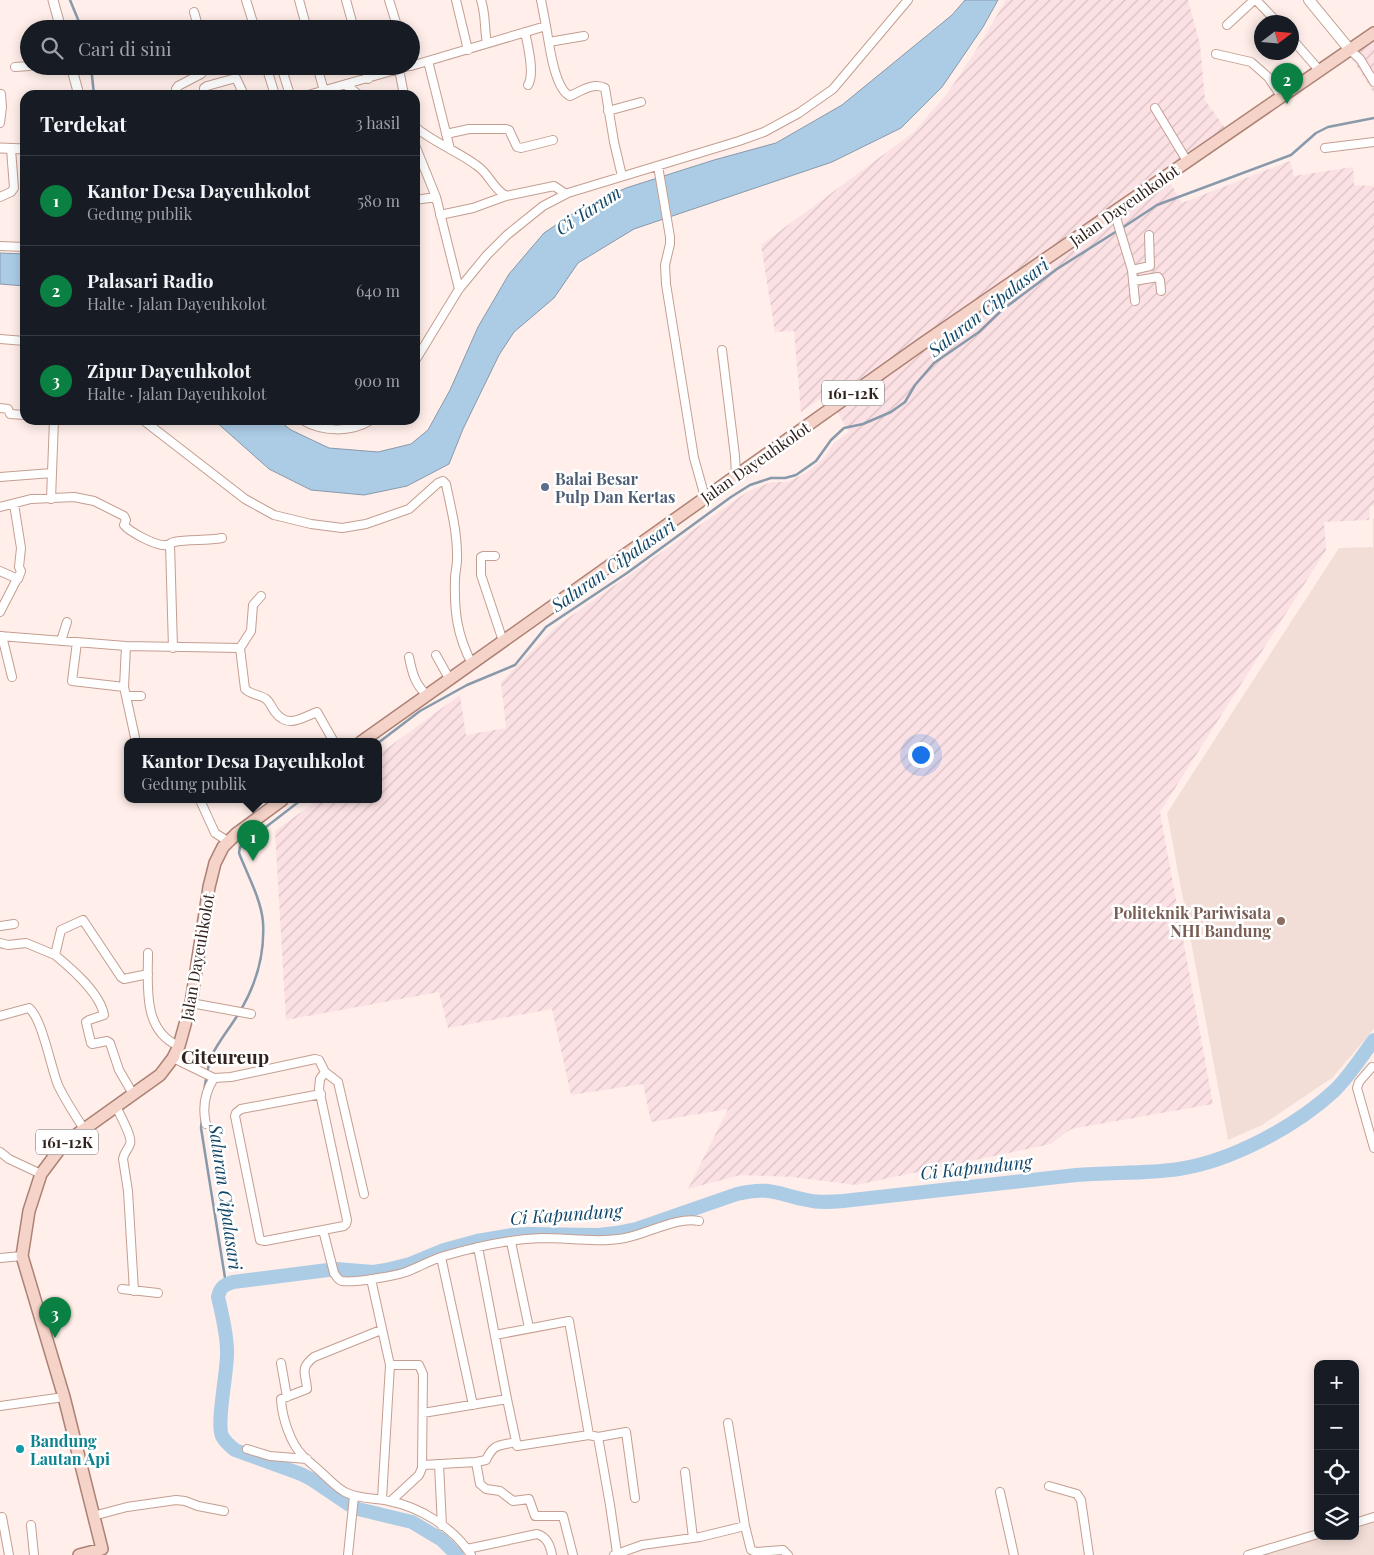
<!DOCTYPE html>
<html lang="id">
<meta charset="utf-8">
<style>
:root{--surface:#171b24;--page:#242831;--text:#f1f3f6;--muted:#9ea1a6;--line:#363941;--accent:#0b8043}
body{margin:0;font-family:"Playfair Display",serif;background:var(--page);color:var(--text)}
.controls{position:absolute;right:15px;bottom:15px;display:grid;overflow:hidden;border-radius:10px;box-shadow:0 2px 12px #0003}
.controls button{width:45px;height:45px;display:grid;place-items:center;padding:0;border:0;border-bottom:1px solid var(--line);background:var(--surface);color:var(--text);font:25px sans-serif}
.compass{position:absolute;left:1254px;top:15px;width:45px;height:45px;border-radius:50%;background:var(--surface);box-shadow:0 2px 12px #0003;rotate:74deg}
.you{position:absolute;left:920px;top:754px;width:18px;height:18px;margin:-12px;border:4px solid #fff;border-radius:50%;background:#1a73e8;box-shadow:0 0 0 8px #1a73e833}
.badge{display:grid;place-items:center;width:32px;height:32px;border-radius:50%;background:var(--accent);color:#fff;font-size:16px;font-weight:700}
.pin{position:absolute;translate:-50% -41px;filter:drop-shadow(0 1px 2px #0008)}
.pin::after{content:'';position:absolute;top:26px;width:18px;height:15px;background:inherit;clip-path:polygon(0 0,100% 0,50% 100%)}
.popup{position:absolute;left:124px;top:738px;width:258px;height:65px;box-sizing:border-box;display:grid;place-content:center;border-radius:10px;background:var(--surface);filter:drop-shadow(0 1px 4px #0005);font-size:16px;white-space:nowrap;color:var(--muted)}
.popup b{font-size:19px;color:var(--text)}
.popup::after{content:'';position:absolute;left:50%;top:100%;margin-left:-10px;border:10px solid transparent;border-top-color:var(--surface)}
.list{margin:0;padding:0;list-style:none}
h2{display:flex;justify-content:space-between;align-items:center;height:65px;margin:0;padding:0 20px;font-size:21px}
h2 small{font-size:16px;font-weight:400;color:var(--muted)}
.list li{display:grid;grid-template-columns:32px 1fr auto;gap:15px;align-items:center;box-sizing:border-box;height:90px;padding:0 20px;border-top:1px solid var(--line)}
.list b{display:block;font-size:19px;white-space:nowrap}
.list p{margin:0;font-size:16px;white-space:nowrap;color:var(--muted)}
.list em{font-size:16px;font-style:normal;color:var(--muted)}
.icon{flex:none;width:28px;height:28px;fill:none;stroke:currentColor;stroke-width:2;stroke-linecap:round;stroke-linejoin:round}
.map{position:relative;flex:none;width:1374px;height:1555px;overflow:hidden}
.search{position:absolute;background:var(--surface);box-shadow:0 2px 12px #0003;left:20px;top:20px;width:400px;height:55px;display:flex;align-items:center;gap:12px;box-sizing:border-box;padding:0 18px;border-radius:28px;color:var(--muted);font-size:19px}
.panel{position:absolute;background:var(--surface);box-shadow:0 2px 12px #0003;left:20px;top:90px;width:400px;height:335px;border-radius:15px}
.map>svg:first-child{display:block}
.built{fill:#f2ded7}
.industrial{fill:url(#industrial-furrows)}
.water{fill:#accce6;stroke:#8799aa}
.lines{fill:none;stroke-linecap:round;stroke-linejoin:round}
.stream{stroke:#8799aa;stroke-width:2.5}
.river{stroke:#accce6;stroke-width:14}
.minor-casing{stroke:#c49e91;stroke-width:10}
.tertiary-casing{stroke:#c49e91;stroke-width:11}
.secondary-casing{stroke:#c49e91;stroke-width:12}
.primary-casing{stroke:#ac8274;stroke-width:14}
.minor{stroke:#fff;stroke-width:8}
.tertiary{stroke:#fff;stroke-width:9}
.secondary{stroke:#fff;stroke-width:10}
.primary{stroke:#f5d3c8;stroke-width:11}
.service-dot{fill:#5c6f8a;stroke:#fff;stroke-width:2}
.education-dot{fill:#8d6e63;stroke:#fff;stroke-width:2}
.culture-dot{fill:#0f9aa8;stroke:#fff;stroke-width:2}
.labels{text-anchor:middle;dominant-baseline:central;stroke-width:5;stroke-linejoin:round;paint-order:stroke}
.shield{fill:#fff;stroke:#6f6461;stroke-width:1}
.shield-label{font-size:15px;font-weight:bold;fill:#31221d}
.street-label{font-size:16px;fill:#31221d;stroke:#fff}
.service-label{font-size:16px;font-weight:bold;fill:#4e5e75;stroke:#fff;text-anchor:start}
.education-label{font-size:16px;font-weight:bold;fill:#785e54;stroke:#fff;text-anchor:end}
.culture-label{font-size:16px;font-weight:bold;fill:#0d838f;stroke:#fff;text-anchor:start}
.water-label{font-size:18px;font-style:italic;fill:#114668;stroke:#fff}
.quarter-label{font-size:19px;font-weight:bold;fill:#31221d;stroke:#fff}
</style>
<div class="map">
<svg width="1374" height="1555" viewBox="0 0 1374 1555">
<defs>
<pattern id="industrial-furrows" width="10" height="10" patternUnits="userSpaceOnUse" patternTransform="scale(1.25)"><rect width="10" height="10" fill="#fce1e4"/><path d="M-1 1l2-2M0 10L10 0M9 11l2-2" fill="none" stroke="#d8c1c3"/></pattern>
</defs>
<rect width="100%" height="100%" fill="#ffeee9"/>
<path class="built" d="M1374,518V1029L1332,1078L1262,1125L1228,1140L1167,813L1339,548L1373,547V519Z
M1374,1520V1555H1256L1318,1536H1355V1525Z"/>
<path class="industrial" d="M1006,0H1188L1200,44L1205,100L1225,128L1163,170L1182,203L1290,161L1294,176L1353,167L1354,185L1374,186V506H1370L1369,520L1324,522L1326,550L1160,812L1213,1104L1071,1129L1051,1144L856,1185L793,1177L740,1175L688,1189L728,1109L651,1122L643,1084L571,1095L552,1009L448,1028L439,992L286,1020L275,831L318,800H378V755L460,695L466,735L506,728L501,682L557,626L747,492L771,482H788L806,473L823,459L834,443L849,432L827,394L801,412L794,331L775,332L761,245L914,132L949,91L980,44Z
M1374,41V93L1351,57Z"/>
<path class="water" d="M965,0H998L983,27L942,87L901,128L832,162L634,229L578,263L554,298L514,332L499,355L463,429L449,464L407,486L364,495L311,490L269,469L214,420H278L291,430L329,448L378,452L411,444L428,430L450,390L478,327L509,274L544,233L581,208L626,188L714,160L776,143L842,105L952,15Z
M0,253L25,254V286L0,284Z"/>
<g class="lines">
<path class="stream" d="M70,0L82,29
M91,66L94,95
M1122,228L1157,205L1291,155L1316,133L1328,127L1374,118
M378,743L420,711L467,685L515,665L546,627L627,573L731,497L750,485L771,478H785L796,475L816,461L831,440L844,428L863,424L891,412L905,402L915,385L934,363L979,332L1002,310L1057,269L1117,231
M204,1092C206,1079 207,1067 212,1055C219,1041 229,1029 237,1016C255,988 265,955 263,922C261,899 247,874 239,853L240,847L301,800
M202,1118L201,1128L226,1284"/>
<path class="river" d="M457,1555L442,1540L412,1522L358,1509L348,1504L311,1479L301,1474L235,1450C230,1446 225,1442 222,1436C216,1422 228,1370 227,1351C227,1333 222,1315 218,1297C220,1287 224,1285 233,1282L336,1269L373,1272L386,1270L410,1264L444,1250L477,1241L512,1235L529,1234L598,1235L616,1233L636,1229L737,1194C770,1186 777,1194 807,1200C819,1203 831,1202 843,1201L1076,1175C1110,1172 1145,1174 1179,1169C1231,1161 1295,1127 1334,1091C1348,1078 1362,1056 1374,1040"/>
<g class="minor-casing">
<path id="minor" d="M246,0L255,29
M299,0L307,29
M346,0L354,29
M389,0L398,29
M456,0L468,50
M481,0C486,15 484,28 487,43
M1256,0L1277,22
M194,12L199,29
M1227,25L1254,0
M546,26C549,42 554,89 570,96C581,91 593,82 605,88L614,142L622,176
M525,32C528,46 535,74 528,85
M1292,39L1319,70
M549,42L584,36
M1350,50L1360,59L1374,82
M1216,54L1251,62L1268,77L1281,96
M428,61L450,149
M266,66L275,95
M281,66L290,95
M317,66L324,91
M364,66L368,79
M411,66L546,26L541,0
M15,67L29,66
M399,69L404,95
M346,85L359,95
M178,95L176,89L178,86L201,74L208,66
M204,95V88L207,86L236,78L244,95
M308,95L409,66
M1155,108L1187,161
M608,111L641,102
M0,123L2,107L1,94
M415,127C433,142 457,151 476,165C490,174 491,187 506,196
M446,134L469,129H506L509,130L517,147L521,148L553,140
M415,145L436,197L459,289
M1325,148L1374,142
M658,166L670,237V244L665,265L666,284L694,458L705,497
M0,197L11,192L14,188L11,149
M415,200L436,197
M1114,211L1132,270L1135,301
M440,215L473,208L506,196L554,186L566,194
M415,228V236
M0,246L25,247
M1132,270L1150,266L1149,235
M1134,281L1158,277L1160,280L1161,291
M0,339L25,341
M722,350L735,456L736,475
M415,361L459,289L487,255L507,235L543,206L568,193L739,141L764,132L799,113L833,89L908,0
M0,408L8,409L10,414L25,415
M143,420L245,499L274,515L311,524L342,528L366,524L409,509L438,483L443,481L446,484C451,509 458,534 457,560C457,566 455,573 455,579C454,612 457,635 472,664
M302,420C323,432 350,433 371,420
M0,477L52,473
M51,499L54,420
M0,507L31,499L74,497L94,501L124,516L126,520L124,525C130,532 157,547 167,545C169,545 171,542 174,542C189,539 206,541 222,538
M170,544L173,648
M495,556H483L481,557V575L503,641
M0,571L18,579L21,571L19,567L21,548L14,504
M261,596L253,605L251,631L240,648L245,689C251,695 259,694 266,699C270,702 272,708 275,712C288,729 301,718 317,712L334,742
M0,612L17,579
M0,636L126,646L240,648
M2,636L12,677
M61,641L67,622
M77,642L72,681L124,687L136,742
M436,655L450,680
M409,657C412,672 415,685 427,695
M124,687L126,646
M126,696H141
M200,800L215,833L229,842
M0,926L14,924
M0,943L8,945L26,943L55,955L61,930L83,920L121,977L124,979L148,974
M148,953C148,985 142,1031 179,1046
M55,955C72,969 100,993 104,1015L89,1020L86,1022L91,1043L92,1044L107,1041L110,1043L119,1070L133,1094
M191,1003L251,1014
M0,1016L29,1008C42,1018 51,1068 58,1085C65,1100 75,1115 84,1129
M173,1058L214,1078L231,1077L315,1059L319,1060L325,1072L320,1079L319,1089L347,1220L346,1224L344,1226L323,1230L334,1273C336,1276 338,1280 342,1281C354,1283 394,1276 406,1272C419,1267 431,1260 444,1256C475,1247 509,1239 542,1238C569,1238 598,1243 625,1238C647,1234 678,1216 699,1221
M1372,1067L1359,1082L1357,1088L1374,1148
M325,1072L338,1082L364,1194
M321,1094L241,1109L236,1113L235,1116L260,1240L265,1241L323,1230
M116,1106C119,1114 133,1137 130,1144C128,1150 124,1152 123,1159L128,1191L134,1291
M206,1124C202,1107 205,1092 214,1078
M0,1152L9,1159L41,1174
M511,1242L529,1328
M441,1257L473,1405
M0,1258L22,1256
M371,1279L390,1365L382,1499
M122,1289L158,1293
M381,1330L314,1357C299,1369 306,1373 307,1389L281,1399C282,1417 290,1443 303,1456C309,1462 317,1468 323,1474C331,1481 338,1489 347,1493C360,1499 375,1498 389,1501C420,1507 454,1528 471,1555
M495,1335L569,1321L589,1435L598,1437L610,1505L617,1553
M281,1363L287,1397
M390,1365H419L423,1374L422,1468L419,1475L391,1501
M507,1399L517,1446L589,1435
M0,1406L64,1397
M423,1413L507,1399L478,1247
M728,1423L745,1526L751,1550L756,1552L783,1550L788,1555
M598,1437L626,1432L635,1498
M516,1442C499,1446 494,1443 486,1460L476,1462L480,1484L486,1489L500,1491L513,1501L529,1499L535,1516H563L573,1555
M247,1449L270,1456L307,1459
M439,1464L442,1526
M423,1465L476,1462
M685,1472L693,1538
M1049,1486L1077,1494L1081,1500L1089,1555
M1000,1492L1014,1555
M93,1516L127,1507L176,1500L185,1501L198,1506L224,1511
M2,1517L9,1555
M1355,1523L1374,1517
M31,1525L34,1555
M467,1549L537,1534C547,1537 550,1545 552,1555
M348,1555L354,1496
M614,1555L642,1545L700,1537L745,1526
M1248,1555L1318,1534"/>
</g>
<g class="tertiary-casing">
<path id="tertiary" d="M53,0L61,29
M71,66L79,95
M0,148L25,149"/>
</g>
<g class="secondary-casing">
<path id="secondary" d="M1309,0L1350,50"/>
</g>
<g class="primary-casing">
<path id="primary" d="M361,742L922,344L1374,33
M79,1555L102,1549L64,1397L22,1256L29,1211L41,1174L59,1150L69,1140L160,1075L173,1058L179,1046L191,1003L209,887L215,863L223,847L236,834L282,800"/>
</g>
<use href="#minor" class="minor"/>
<use href="#tertiary" class="tertiary"/>
<use href="#secondary" class="secondary"/>
<use href="#primary" class="primary"/>
</g>
<circle class="service-dot" cx="545" cy="487" r="5"/>
<circle class="education-dot" cx="1281" cy="921" r="5"/>
<circle class="culture-dot" cx="20" cy="1449" r="5"/>
<g class="labels">
<g class="shield">
<rect x="822" y="380.5" width="62" height="25" rx="4"/>
<rect x="36" y="1129.5" width="62" height="25" rx="4"/>
</g>
<g class="shield-label">
<text x="853" y="393">161-12K</text>
<text x="67" y="1142">161-12K</text>
</g>
<g class="street-label">
<text transform="translate(1124 205) rotate(-35)">Jalan Dayeuhkolot</text>
<text transform="translate(755 462) rotate(-35)">Jalan Dayeuhkolot</text>
<text transform="translate(197 957) rotate(-80)">Jalan Dayeuhkolot</text>
</g>
<g class="service-label">
<text x="555" y="478">Balai Besar<tspan x="555" dy="18">Pulp Dan Kertas</tspan></text>
</g>
<g class="education-label">
<text x="1271" y="912">Politeknik Pariwisata<tspan x="1271" dy="18">NHI Bandung</tspan></text>
</g>
<g class="culture-label">
<text x="30" y="1440">Bandung<tspan x="30" dy="18">Lautan Api</tspan></text>
</g>
<g class="water-label">
<text transform="translate(588 210) rotate(-33)">Ci Tarum</text>
<text transform="translate(988 307) rotate(-38)">Saluran Cipalasari</text>
<text transform="translate(613 565) rotate(-35)">Saluran Cipalasari</text>
<text transform="translate(976 1167) rotate(-6)">Ci Kapundung</text>
<text transform="translate(226 1197) rotate(82)">Saluran Cipalasari</text>
<text transform="translate(566 1214) rotate(-4)">Ci Kapundung</text>
</g>
<g class="quarter-label">
<text x="225" y="1056">Citeureup</text>
</g>
</g>
</svg>
<div class="controls">
<button>+</button>
<button>−</button>
<button><svg class="icon" aria-label="locate" viewBox="0 0 24 24"><circle cx="12" cy="12" r="6"/><path d="M12 2v4M12 18v4M2 12h4M18 12h4"/></svg></button>
<button><svg class="icon" aria-label="layers" viewBox="0 0 24 24"><path d="M12 4l9 5-9 5-9-5zM3 14l9 5 9-5"/></svg></button>
</div>
<svg class="compass" viewBox="-18 -18 36 36"><path d="M0-13l5 13h-10z" fill="#e53935"/><path d="M0 13l5-13h-10z" fill="#9ea1a6"/></svg>
<div class="you"></div>
<div class="pin badge" style="left:253px;top:861px">1</div>
<div class="popup"><b>Kantor Desa Dayeuhkolot</b>Gedung publik</div>
<div class="pin badge" style="left:1287px;top:104px">2</div>
<div class="pin badge" style="left:55px;top:1338px">3</div>
<div class="search"><svg class="icon" aria-label="search" viewBox="0 0 24 24"><circle cx="10" cy="10" r="6"/><path d="M15 15l6 6"/></svg>Cari di sini</div>
<section class="panel">
<h2>Terdekat<small>3 hasil</small></h2>
<ul class="list">
<li><span class="badge">1</span><div><b>Kantor Desa Dayeuhkolot</b><p>Gedung publik</p></div><em>580 m</em></li>
<li><span class="badge">2</span><div><b>Palasari Radio</b><p>Halte · Jalan Dayeuhkolot</p></div><em>640 m</em></li>
<li><span class="badge">3</span><div><b>Zipur Dayeuhkolot</b><p>Halte · Jalan Dayeuhkolot</p></div><em>900 m</em></li>
</ul>
</section>
</div>
